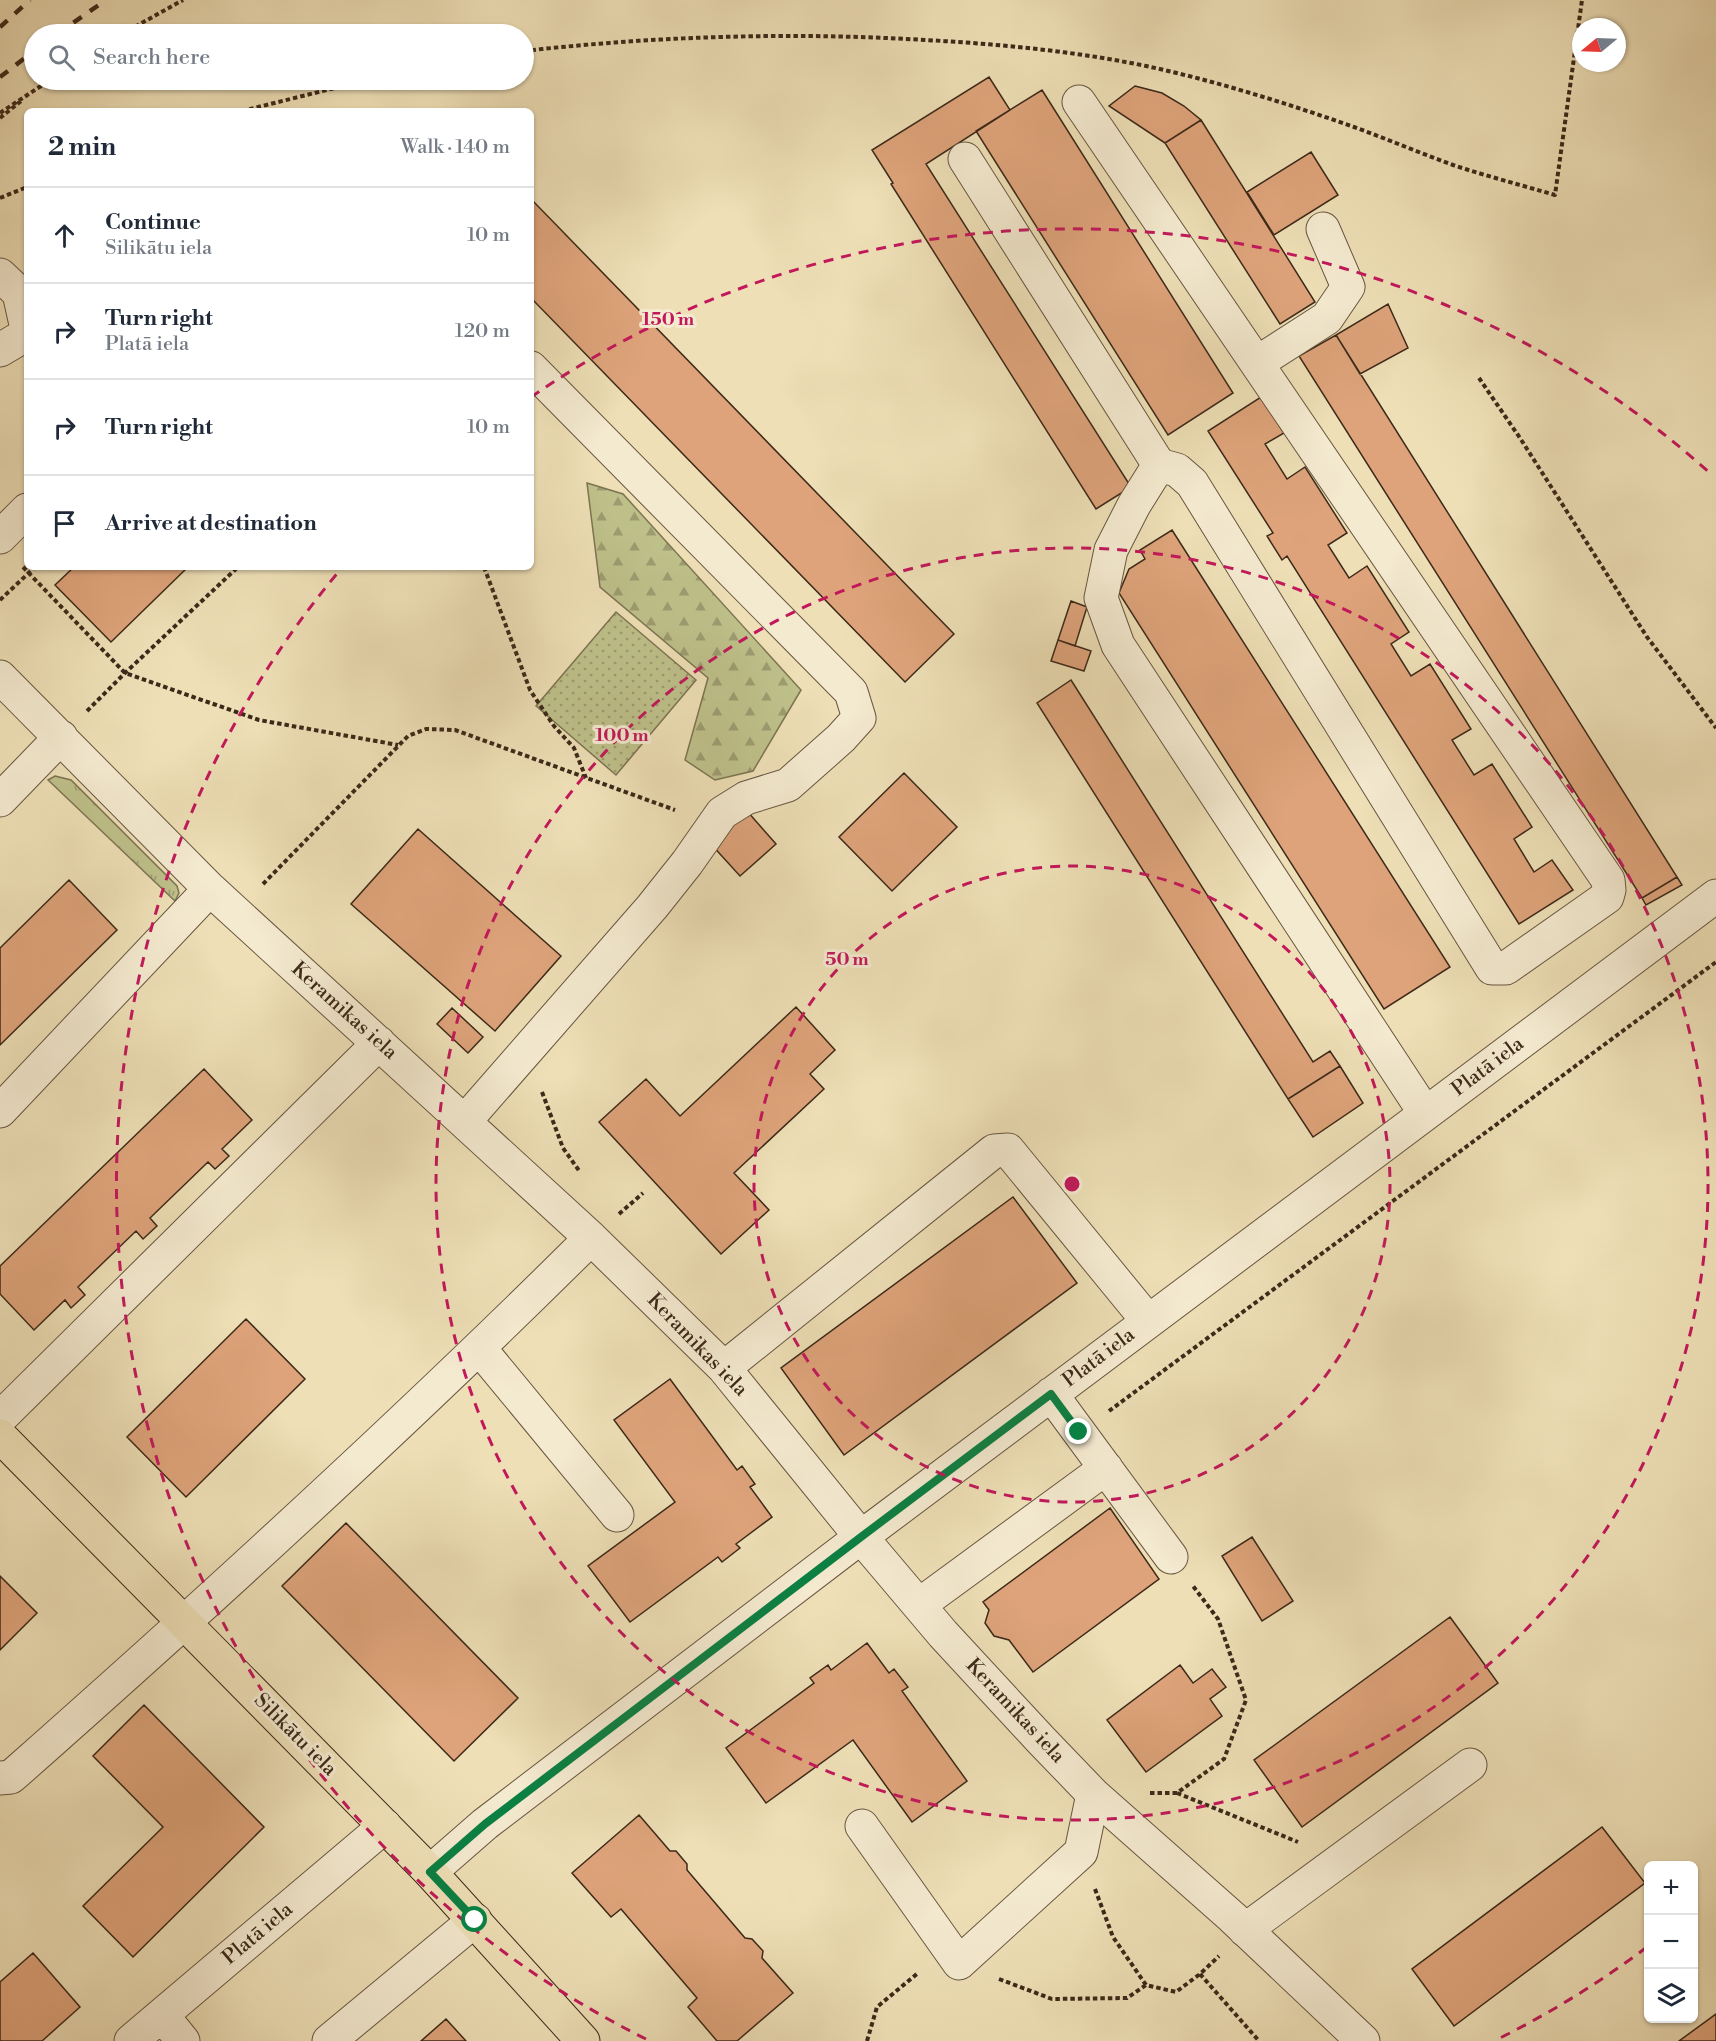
<!DOCTYPE html>
<meta charset="utf-8">
<style>
:root{--surface:#fff;--page:#f6f6f7;--text:#1f2937;--muted:#747a83;--line:#e0e1e3}
body{margin:0;font-family:"Libre Bodoni",serif;background:var(--page);color:var(--text)}
.controls{position:absolute;right:18px;bottom:18px;display:grid;overflow:hidden;border-radius:9px;box-shadow:0 2px 4px #0004}
.controls button{width:54px;height:54px;display:grid;place-items:center;padding:0;border:0;border-bottom:2px solid var(--line);background:var(--surface);color:var(--text);font:30px sans-serif}
.compass{position:absolute;left:1572px;top:18px;width:54px;height:54px;border-radius:50%;background:var(--surface);box-shadow:0 2px 4px #0004;rotate:251deg}
.stop{position:absolute;width:18px;height:18px;margin:-14px;border:4px solid #0b8043;border-radius:50%;background:#fff}
.stop.end{background:#0b8043;border-color:#fff;box-shadow:0 2px 6px #0008}
.list{margin:0;padding:0;list-style:none}
h2{display:flex;justify-content:space-between;align-items:center;height:78px;margin:0;padding:0 24px;font-size:26px}
h2 small{font-size:20px;font-weight:400;color:var(--muted)}
.list li{display:grid;grid-template-columns:39px 1fr auto;gap:18px;align-items:center;box-sizing:border-box;height:96px;padding:0 24px;border-top:2px solid var(--line)}
.list b{display:block;font-size:22px;white-space:nowrap}
.list p{margin:0;font-size:20px;white-space:nowrap;color:var(--muted)}
.list em{font-size:20px;font-style:normal;color:var(--muted)}
.icon{flex:none;width:33px;height:33px;fill:none;stroke:currentColor;stroke-width:2;stroke-linecap:round;stroke-linejoin:round}
.map{position:relative;flex:none;width:1716px;height:2041px;overflow:hidden}
.search{position:absolute;background:var(--surface);box-shadow:0 2px 4px #0004;left:24px;top:24px;width:510px;height:66px;display:flex;align-items:center;gap:15px;box-sizing:border-box;padding:0 21px;border-radius:33px;color:var(--muted);font-size:22px}
.panel{position:absolute;background:var(--surface);box-shadow:0 2px 4px #0004;left:24px;top:108px;width:510px;height:462px;border-radius:9px}
.map>svg:first-child{display:block}
.grass{fill:url(#grass-tufts);stroke:#7d7452;stroke-width:1.5}
.forest{fill:url(#forest-firs);stroke:#7d7452;stroke-width:1.5}
.park{fill:url(#park-dots);stroke:#7d7452;stroke-width:1.5}
.building{fill:#dea37a;stroke:#3c2919;stroke-width:1.5}
.lines{fill:none;stroke-linecap:round;stroke-linejoin:round}
.minor-casing{stroke:#685640;stroke-width:35}
.major-casing{stroke:#3c2919;stroke-width:35}
.path{stroke:#3c2919;stroke-width:4;stroke-dasharray:4.5 3;stroke-linecap:butt}
.minor{stroke:#f4ead0;stroke-width:33}
.major{stroke:#eedfb6;stroke-width:33}
.rail{stroke:#3c2919;stroke-width:4.5;stroke-dasharray:10 10;stroke-linecap:butt}
.route{stroke:#0b8043;stroke-width:8}
.ring{fill:none;stroke:#c2185b;stroke-width:3;stroke-dasharray:10 8}
.labels{text-anchor:middle;dominant-baseline:central;stroke-width:6;stroke-linejoin:round;paint-order:stroke}
.street-label{font-size:20px;fill:#3c2919;stroke:#f4ead0}
.centre{fill:#c2185b;stroke:#f4ead0;stroke-width:3}
.ring-label{font-size:18px;text-anchor:middle;font-weight:bold;fill:#c2185b;stroke:#f4ead0;stroke-width:6;stroke-linejoin:round;paint-order:stroke}
</style>
<div class="map">
<svg width="1716" height="2041" viewBox="0 0 1716 2041">
<defs>
<pattern id="grass-tufts" width="24" height="20" patternUnits="userSpaceOnUse" patternTransform="scale(1.5)"><rect width="24" height="20" fill="#bec08a"/><path d="M3 7l-1-3M5 7V3M7 7l1-3M15 17l-1-3M17 17v-4M19 17l1-3" fill="none" stroke="#9c9c70"/></pattern>
<pattern id="forest-firs" width="22" height="20" patternUnits="userSpaceOnUse" patternTransform="scale(1.5)"><rect width="22" height="20" fill="#bec08a"/><path d="M5 1l3.5 6h-7zM16 11l3.5 6h-7z" fill="#9c9c70"/></pattern>
<pattern id="park-dots" width="8" height="8" patternUnits="userSpaceOnUse" patternTransform="scale(1.5)"><rect width="8" height="8" fill="#bec08a"/><path d="M2 2h.1M6 6h.1" fill="none" stroke="#9c9c70" stroke-width="1.8" stroke-linecap="round"/></pattern>
</defs>
<rect width="100%" height="100%" fill="#eedfb6"/>
<filter id="stains"><feTurbulence type="fractalNoise" baseFrequency=".00333" numOctaves="4"/><feColorMatrix values="0 0 0 0 .2 0 0 0 0 .09 0 0 0 0 .02 0 0 0 .5 -.17"/></filter>
<radialGradient id="worn" r=".72"><stop offset=".6" stop-color="#630" stop-opacity="0"/><stop offset="1" stop-color="#630" stop-opacity=".3"/></radialGradient>
<path class="grass" d="M55,776L71,780L177,886L179,893L175,901L48,780Z"/>
<path class="forest" d="M587,483L623,494L801,690L753,771L715,780L685,760L708,678L600,587Z"/>
<path class="park" d="M616,612L696,680L616,775L536,706Z"/>
<path class="building" d="M989,77L1010,110L926,164L1131,487L1096,509L891,184L893,183L872,150Z
M1135,86L1162,93L1184,106L1201,120L1165,143L1109,106Z
M1042,90L1233,393L1168,435L976,131Z
M1201,120L1315,302L1280,324L1165,143Z
M1311,152L1338,195L1274,235L1247,192Z
M531,199L954,634L905,682L531,298Z
M1388,304L1408,348L1360,374L1336,335Z
M1336,335L1677,877L1642,898L1299,356Z
M1261,397L1284,433L1265,444L1287,479L1305,467L1347,533L1328,545L1349,578L1367,566L1409,632L1391,644L1411,676L1430,664L1471,729L1452,740L1474,775L1492,764L1532,827L1514,839L1534,872L1552,860L1573,890L1519,924L1287,556L1282,560L1267,536L1273,533L1208,431Z
M1172,530L1450,967L1384,1009L1119,593L1129,569L1145,559L1140,550Z
M74,567H188L111,642L55,585Z
M1071,601L1087,607L1075,646L1058,640Z
M1058,640L1091,651L1084,671L1051,661Z
M1071,680L1313,1062L1330,1051L1340,1066L1288,1099L1037,703Z
M904,773L957,827L892,891L839,837Z
M747,811L776,844L740,876L710,843Z
M418,829L561,956L495,1031L351,904Z
M1677,877L1682,885L1646,905L1642,898Z
M69,880L117,930L0,1045V948Z
M796,1007L835,1050L810,1074L824,1089L734,1173L769,1210L721,1254L599,1122L646,1079L680,1116Z
M452,1008L483,1037L468,1053L437,1024Z
M1340,1066L1363,1103L1313,1137L1288,1099Z
M204,1069L252,1120L222,1149L229,1156L215,1169L208,1162L150,1218L157,1226L143,1239L136,1231L78,1287L85,1295L71,1308L65,1300L34,1330L0,1294V1266Z
M1013,1197L1077,1283L844,1455L781,1368Z
M246,1319L305,1379L186,1497L127,1437Z
M670,1379L737,1470L742,1466L755,1484L750,1487L772,1517L736,1544L740,1548L722,1562L718,1557L630,1622L588,1566L675,1502L614,1420Z
M1110,1508L1159,1579L1033,1672L1009,1640L994,1636L985,1623L989,1610L983,1602Z
M346,1523L518,1698L454,1761L282,1586Z
M1252,1537L1293,1601L1262,1621L1222,1556Z
M0,1576L37,1613L0,1650Z
M1450,1617L1498,1683L1302,1827L1254,1760Z
M867,1643L889,1673L894,1669L908,1687L902,1691L967,1781L912,1822L853,1740L766,1803L726,1748L814,1683L810,1678L828,1665L831,1670Z
M1180,1665L1193,1683L1212,1669L1226,1687L1210,1699L1222,1716L1146,1772L1107,1720Z
M144,1705L264,1827L133,1957L83,1906L163,1827L93,1756Z
M639,1815L670,1851H676L687,1864V1870L745,1938L752,1939L763,1951L762,1958L793,1993L737,2041H717L688,2007L697,1998L621,1909L611,1917L572,1873Z
M1602,1827L1645,1883L1454,2026L1412,1969Z
M33,1953L80,2007L42,2041H0V1982Z
M1716,2014V2041H1679Z
M446,2019L466,2041H421Z"/>
<g class="lines">
<g class="minor-casing">
<path id="minor" d="M1079,102L1608,880L1609,890L1607,897L1506,968H1492L1192,483L1177,470L1159,465
M965,159L1159,465L1134,505L1111,550L1101,598L1118,645L1425,1113
M0,275L19,293L27,329
M0,350L27,334
M1257,363L1327,318L1348,287L1323,229
M0,537L27,510
M0,677L210,889L591,1238L724,1368L861,1537L943,1634L1041,1740L1093,1794L1232,1917L1363,2041
M0,800L61,737
M0,1111L210,889
M465,1121L652,907L687,863L722,813L746,798L788,785L841,738L859,718L851,692L531,368
M480,1349L617,1515
M724,1368L994,1151L1008,1150L1148,1321
M1051,1394L1171,1557
M0,1418L379,1043
M919,1605L1106,1468
M0,1778L11,1777C209,1602 404,1424 591,1238
M862,1826L959,1963L1081,1852L1093,1794
M430,1872L485,1824L861,1537L1716,896
M1245,1930L1470,1765
M162,2015L183,2041
M131,2041L385,1826
M329,2041L475,1920"/>
</g>
<g class="major-casing">
<path id="major" d="M0,1436L430,1872L583,2041"/>
</g>
<path class="path" d="M122,34L183,0
M524,51C657,36 791,32 925,40C999,44 1073,51 1146,66C1216,81 1286,103 1354,127C1387,139 1420,153 1453,165C1486,176 1521,185 1555,195L1582,0
M242,111L367,80
M0,113L50,80
M0,118L21,101
M0,198L27,187
M1479,378L1520,438L1647,637L1716,728
M23,567L125,673L259,720L398,745
M484,567L530,690L554,726L574,748L586,778
M0,600L35,567
M87,711L125,673L238,567
M263,884L408,736L426,729L455,730L675,810
M542,1092L563,1148L580,1172
M619,1214L643,1193
M1109,1411L1716,962
M1150,1793H1177L1224,1759L1246,1700L1218,1619L1193,1586
M1177,1793L1298,1842
M1095,1889L1113,1937L1146,1985L1176,1992L1200,1974L1219,1956
M1200,1974L1259,2041
M999,1979L1052,1999L1127,1998L1146,1985
M867,2041L877,2007L918,1973"/>
<use href="#minor" class="minor"/>
<use href="#major" class="major"/>
<path class="rail" d="M0,27L30,0
M57,34L106,0
M0,77L34,51"/>
</g>
<g class="lines">
<path class="route" d="M475,1920L430,1872L485,1824L861,1537L1051,1394L1079,1432"/>
</g>
<g class="ring">
<circle cx="1072" cy="1184" r="318"/>
<circle cx="1072" cy="1184" r="636"/>
<path d="M1647 1947A955 955 0 0 1 1498 2039M646 2039A955 955 0 0 1 340 570M531 397A955 955 0 0 1 1711 474"/>
</g>
<g class="labels">
<g class="street-label">
<text transform="translate(344 1011) rotate(42)">Keramikas iela</text>
<text transform="translate(1488 1067) rotate(-37)">Platā iela</text>
<text transform="translate(697 1345) rotate(46)">Keramikas iela</text>
<text transform="translate(1099 1358) rotate(-37)">Platā iela</text>
<text transform="translate(1015 1711) rotate(47)">Keramikas iela</text>
<text transform="translate(295 1735) rotate(45)">Silikātu iela</text>
<text transform="translate(258 1934) rotate(-40)">Platā iela</text>
</g>
</g>
<circle cx="1072" cy="1184" r="9" class="centre"/>
<g class="ring-label">
<text x="668" y="325">150 m</text>
<text x="622" y="741">100 m</text>
<text x="847" y="965">50 m</text>
</g>
<rect width="100%" height="100%" filter="url(#stains)"/>
<rect width="100%" height="100%" fill="url(#worn)"/>
</svg>
<div class="controls">
<button>+</button>
<button>−</button>
<button><svg class="icon" aria-label="layers" viewBox="0 0 24 24"><path d="M12 4l9 5-9 5-9-5zM3 14l9 5 9-5"/></svg></button>
</div>
<svg class="compass" viewBox="-18 -18 36 36"><path d="M0-13l5 13h-10z" fill="#e53935"/><path d="M0 13l5-13h-10z" fill="#747a83"/></svg>
<div class="stop" style="left:475px;top:1920px"></div>
<div class="stop end" style="left:1079px;top:1432px"></div>
<div class="search"><svg class="icon" aria-label="search" viewBox="0 0 24 24"><circle cx="10" cy="10" r="6"/><path d="M15 15l6 6"/></svg>Search here</div>
<section class="panel">
<h2>2 min<small>Walk · 140 m</small></h2>
<ul class="list">
<li><svg class="icon" aria-label="ahead" viewBox="0 0 24 24"><path d="M12 20V5M6 11l6-6 6 6"/></svg><div><b>Continue</b><p>Silikātu iela</p></div><em>10 m</em></li>
<li><svg class="icon" aria-label="right" viewBox="0 0 24 24"><path d="M7 20v-9h11M14 6l5 5-5 5"/></svg><div><b>Turn right</b><p>Platā iela</p></div><em>120 m</em></li>
<li><svg class="icon" aria-label="right" viewBox="0 0 24 24"><path d="M7 20v-9h11M14 6l5 5-5 5"/></svg><div><b>Turn right</b></div><em>10 m</em></li>
<li><svg class="icon" aria-label="arrive" viewBox="0 0 24 24"><path d="M6 21V4h12l-3 4 3 4H6"/></svg><div><b>Arrive at destination</b></div></li>
</ul>
</section>
</div>
